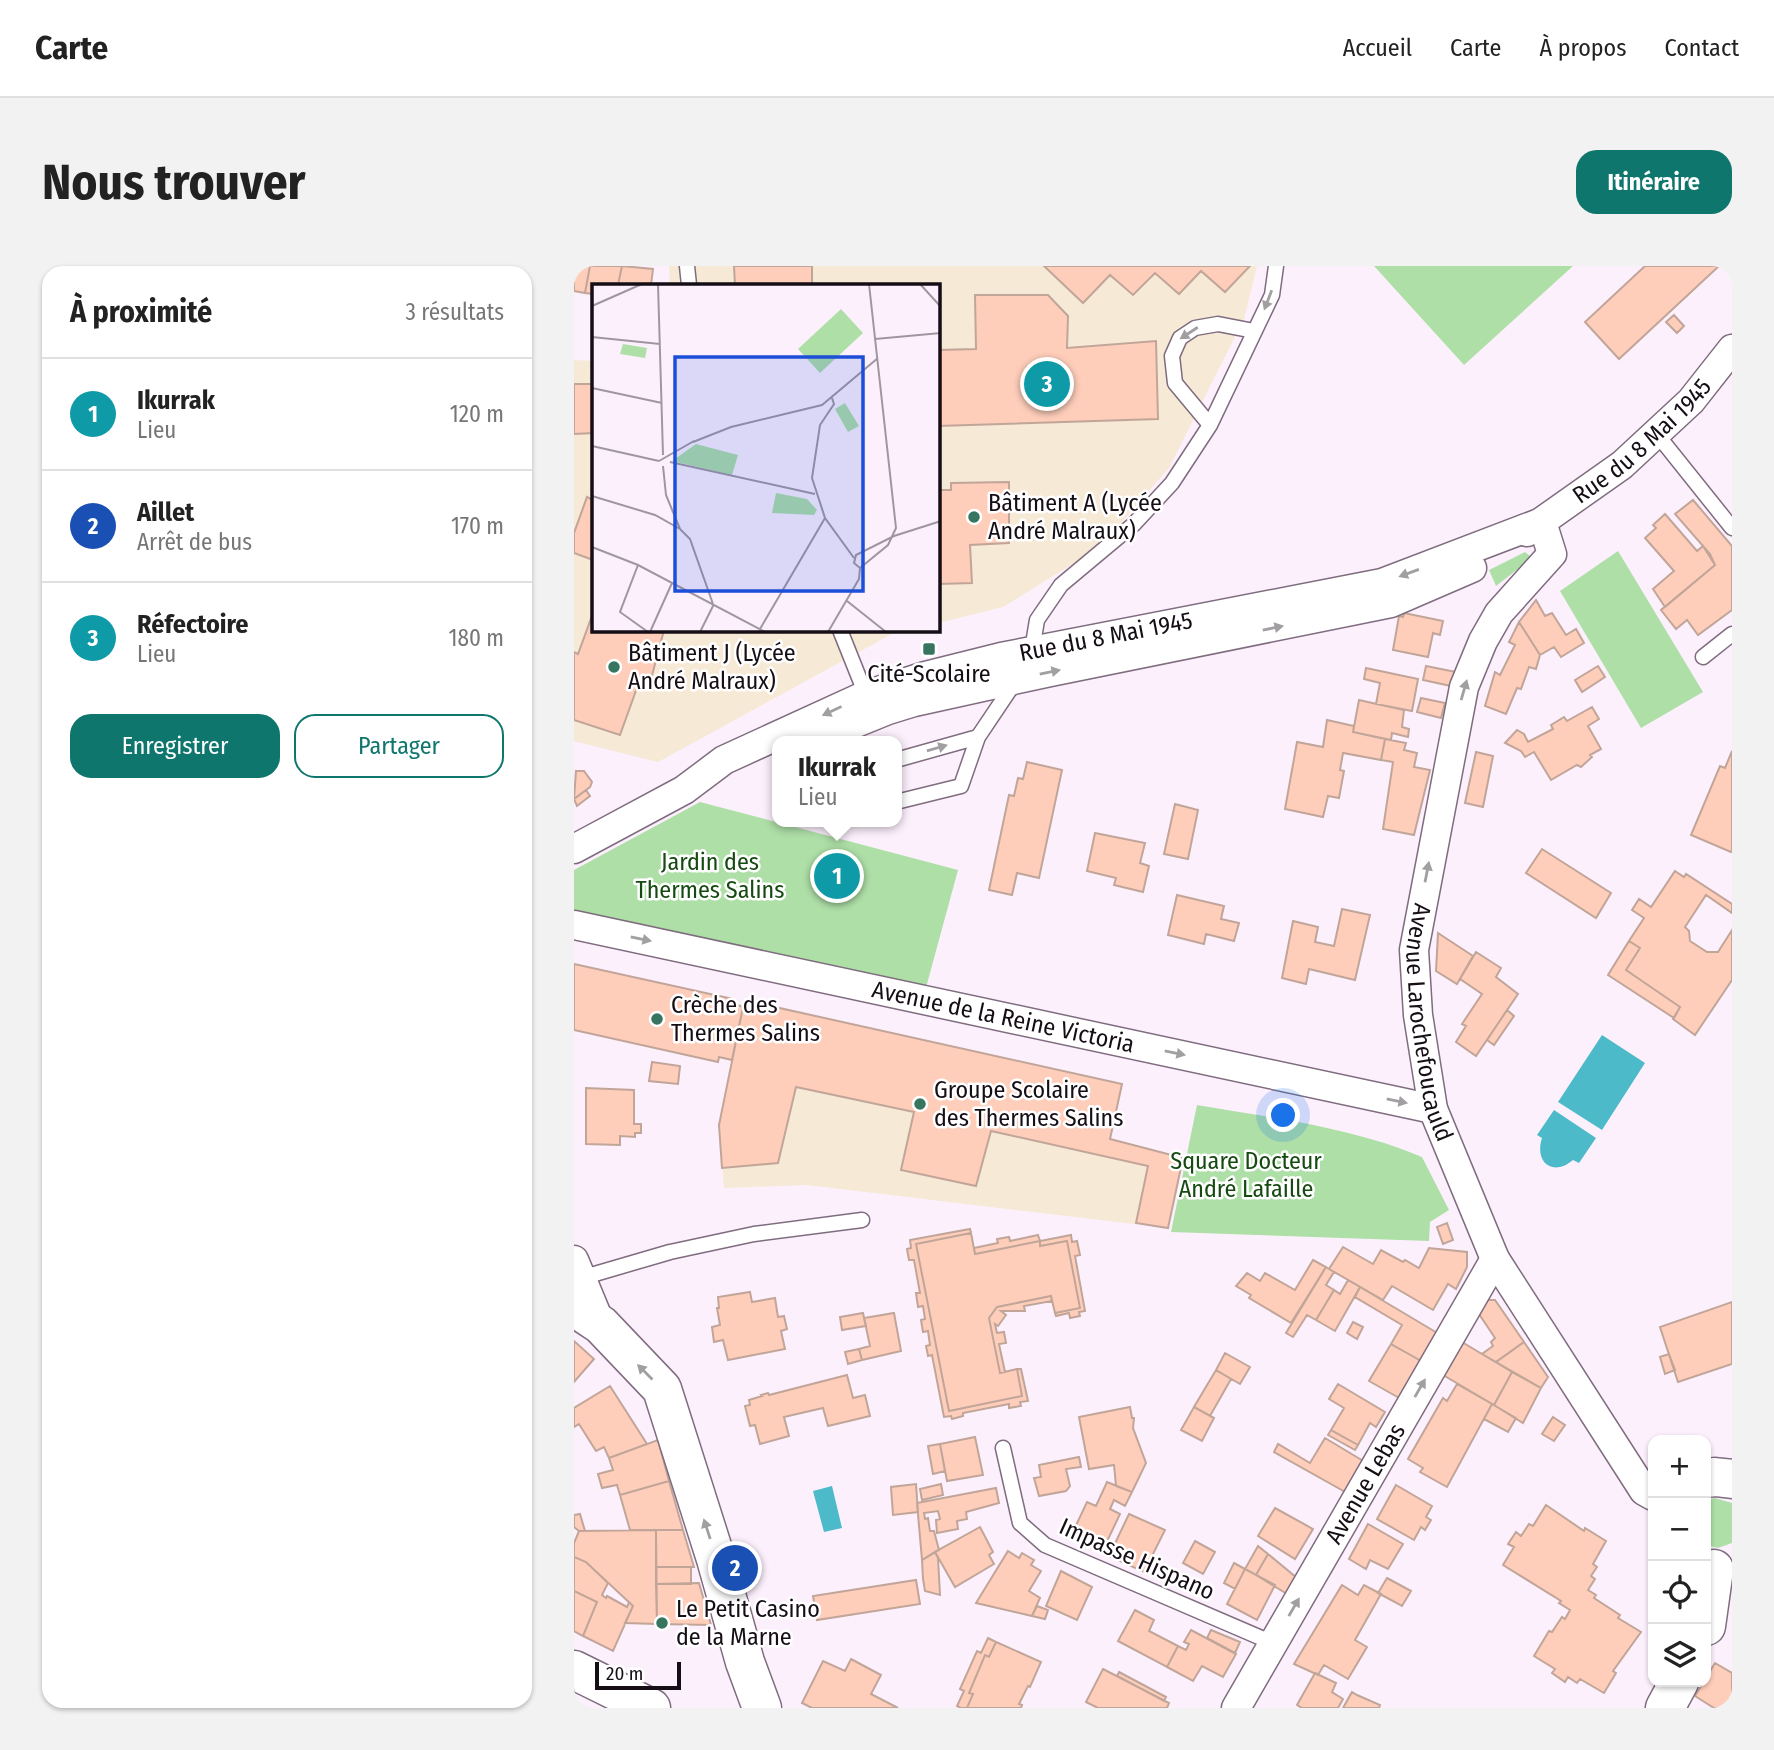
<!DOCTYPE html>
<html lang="fr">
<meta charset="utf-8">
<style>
:root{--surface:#fff;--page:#f2f2f2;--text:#222;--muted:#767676;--line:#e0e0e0;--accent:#0f766e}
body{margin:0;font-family:"Fira Sans Condensed",sans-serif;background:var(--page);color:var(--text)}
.controls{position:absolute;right:21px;bottom:21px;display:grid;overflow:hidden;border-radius:14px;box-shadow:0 2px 5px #0004}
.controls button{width:63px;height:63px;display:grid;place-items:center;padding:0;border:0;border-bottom:2px solid var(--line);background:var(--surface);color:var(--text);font:35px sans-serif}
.scale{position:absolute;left:21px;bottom:18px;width:86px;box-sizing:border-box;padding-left:7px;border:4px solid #150e15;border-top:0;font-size:19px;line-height:24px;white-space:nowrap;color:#150e15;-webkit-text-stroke:5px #fff;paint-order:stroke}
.you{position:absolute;left:710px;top:850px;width:24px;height:24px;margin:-18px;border:5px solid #fff;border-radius:50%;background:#1a73e8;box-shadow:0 0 0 10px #1a73e833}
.badge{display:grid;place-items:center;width:46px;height:46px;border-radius:50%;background:var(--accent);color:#fff;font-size:23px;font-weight:700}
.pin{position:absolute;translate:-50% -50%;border:4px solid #fff;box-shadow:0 2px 7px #0006}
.popup{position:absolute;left:198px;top:470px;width:130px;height:91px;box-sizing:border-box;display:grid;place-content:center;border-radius:14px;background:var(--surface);filter:drop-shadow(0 2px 5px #0005);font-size:23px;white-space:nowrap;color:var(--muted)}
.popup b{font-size:26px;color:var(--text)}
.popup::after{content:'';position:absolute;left:50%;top:100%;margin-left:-14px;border:14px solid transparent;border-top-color:var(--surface)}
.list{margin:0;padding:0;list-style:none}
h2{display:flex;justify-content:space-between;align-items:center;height:91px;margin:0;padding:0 28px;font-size:30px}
h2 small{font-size:23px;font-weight:400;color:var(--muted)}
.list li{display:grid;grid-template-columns:46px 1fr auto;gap:21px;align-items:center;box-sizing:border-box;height:112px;padding:0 28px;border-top:2px solid var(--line)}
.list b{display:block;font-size:26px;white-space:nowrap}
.list p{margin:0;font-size:23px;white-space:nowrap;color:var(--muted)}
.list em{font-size:23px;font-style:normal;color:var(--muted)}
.actions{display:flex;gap:14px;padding:21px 28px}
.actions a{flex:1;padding:16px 0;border:2px solid var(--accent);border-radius:21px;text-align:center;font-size:24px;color:var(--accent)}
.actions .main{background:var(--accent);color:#fff}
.icon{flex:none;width:38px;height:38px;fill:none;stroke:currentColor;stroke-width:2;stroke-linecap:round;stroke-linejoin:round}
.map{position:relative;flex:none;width:1158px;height:1442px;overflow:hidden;border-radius:21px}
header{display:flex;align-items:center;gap:42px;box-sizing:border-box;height:98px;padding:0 35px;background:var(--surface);border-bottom:2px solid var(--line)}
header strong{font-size:33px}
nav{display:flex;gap:38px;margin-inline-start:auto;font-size:24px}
.intro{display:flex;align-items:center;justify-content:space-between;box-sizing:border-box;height:168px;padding:0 42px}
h1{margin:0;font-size:49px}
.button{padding:18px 32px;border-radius:21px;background:var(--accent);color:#fff;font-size:24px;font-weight:700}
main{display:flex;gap:42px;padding:0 42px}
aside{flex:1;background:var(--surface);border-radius:21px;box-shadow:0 2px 5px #0004}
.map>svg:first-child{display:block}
.education{fill:#f6e9d5}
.green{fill:#aedfa7}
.water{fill:#4cbac9}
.building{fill:#feceba;stroke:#c1a599;stroke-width:2}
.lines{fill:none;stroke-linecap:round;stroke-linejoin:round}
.lane-casing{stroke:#7f6c7f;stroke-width:17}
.street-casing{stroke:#7f6c7f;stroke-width:31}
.secondary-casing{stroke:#7f6c7f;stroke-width:41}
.lane{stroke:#fff;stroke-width:14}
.street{stroke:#fff;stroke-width:28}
.secondary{stroke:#fff;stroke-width:38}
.oneway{fill:#a19fa1}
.poi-dot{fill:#377561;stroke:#fff;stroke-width:2.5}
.labels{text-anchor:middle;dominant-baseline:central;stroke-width:5;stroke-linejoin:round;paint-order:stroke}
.street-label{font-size:24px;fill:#150e15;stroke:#fff}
.poi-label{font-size:24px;fill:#150e15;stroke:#fff;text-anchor:start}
.park-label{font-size:24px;fill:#154a10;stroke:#fff}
.inset-road{fill:none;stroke:#a096a0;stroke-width:2}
.view{fill:#1d4ed8;fill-opacity:0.15;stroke:#1d4ed8;stroke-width:3.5}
.inset-edge{fill:none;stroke:#150e15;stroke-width:3.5}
</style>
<header>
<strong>Carte</strong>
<nav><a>Accueil</a><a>Carte</a><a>À propos</a><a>Contact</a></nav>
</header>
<div class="intro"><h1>Nous trouver</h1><a class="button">Itinéraire</a></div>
<main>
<aside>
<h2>À proximité<small>3 résultats</small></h2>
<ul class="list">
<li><span class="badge" style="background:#0f9aa8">1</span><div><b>Ikurrak</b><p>Lieu</p></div><em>120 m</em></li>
<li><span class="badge" style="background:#1a4fb4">2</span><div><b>Aillet</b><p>Arrêt de bus</p></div><em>170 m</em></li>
<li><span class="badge" style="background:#0f9aa8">3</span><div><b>Réfectoire</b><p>Lieu</p></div><em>180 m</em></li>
</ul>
<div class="actions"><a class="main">Enregistrer</a><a>Partager</a></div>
</aside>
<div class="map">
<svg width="1158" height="1442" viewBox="0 0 1158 1442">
<rect width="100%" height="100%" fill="#fdf0fd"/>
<path class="education" d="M95,0H683L670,53L595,202L526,281L429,341L364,357V19H96Z
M0,94L19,95V364H333L318,368L84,496L0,475Z
M174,735L548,818L536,873L609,892L594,962L233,919L150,922L145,859L168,741Z"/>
<path class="green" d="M800,0H999L890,99Z
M1044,285L1129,426L1067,462L986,325Z
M951,286L956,290L953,296L922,320L915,304Z
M126,536L384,604L350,729L0,649V604Z
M623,839C699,852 777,861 848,891L875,944L856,956L855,975L597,966Z
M1141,1232L1158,1237V1277L1144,1282L1132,1279V1234Z"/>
<path class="water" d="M1028,769L1071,797L1028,864L984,836Z
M980,844L1022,872L1005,897L999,894C979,911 960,897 968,872L963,869Z
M258,1220L268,1262L250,1266L239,1225Z"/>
<path class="building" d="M0,0H16L11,27L0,25Z
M16,0H48L44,19H19V28L11,27Z
M48,0L79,3L77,19H44Z
M160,0H238V19H161Z
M470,0H676L651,26L627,5L605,28L581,7L559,29L536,9L509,37Z
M1071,0H1145L1045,93L1011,56Z
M401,29H474L494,50L493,82L582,75L584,153L364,160V84L402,83Z
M1100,49L1110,60L1103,67L1092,56Z
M0,118H19V167L0,168Z
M435,216V277L396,279L398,317L364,318V224H377V217Z
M13,231L19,234V294L0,287V267Z
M1119,234L1158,280V344L1124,369L1113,354L1102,363L1087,344L1141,299L1136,288L1101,248Z
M1091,248L1123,285L1129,280L1141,299L1091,341L1079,323L1100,305L1071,272L1082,262L1079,259Z
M962,334L971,350L978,347L992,369L1002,363L1010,377L987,391L980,381L966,389L945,356Z
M19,347V364H90L76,417L55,414L64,419L46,469L0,454V386L4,388Z
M830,347L869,355L866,369L859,367L854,391L819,384L825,350L829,351Z
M945,356L966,389L962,403L955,401L947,423L943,422L932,448L911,440L921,406L926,409L941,379L935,376Z
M852,400L882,406L877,420L849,414Z
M1024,400L1031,411L1008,426L1001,414Z
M792,402L844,413L838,445L802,438L806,417L790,413Z
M847,432L871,437L867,452L843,446Z
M785,434L830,444L828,461L835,463L834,471L818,467L817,474L779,466Z
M1018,441L1025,453L1014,460L1027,483L1016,489L1018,491L1007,501L1003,499L977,514L960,486L951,491L947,485L931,477L943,464L950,468L954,476L979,463L977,459L990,451L993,455Z
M753,454L780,460L779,466L811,473L807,494L769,487L766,504L770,505L765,532L754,530L749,551L711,543L723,476L749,481Z
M811,473L832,477L830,484L843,487L840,501L856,504L840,569L809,563L819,496L807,494Z
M1158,485V585L1157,586L1117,569L1146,500L1151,502Z
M902,486L919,490L909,541L891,537Z
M453,496L488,504L465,612L443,607L438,629L415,624L435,529L440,530L444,512L449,513Z
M2,505H10L18,516L16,521L0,533Z
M12,524L16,530L3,540L0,533Z
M601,538L624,544L614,593L590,588Z
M521,567L571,577L566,597L575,600L569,626L540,619L542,612L513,605Z
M968,583L1037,627L1022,652L952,607Z
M1101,605L1110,611L1112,608L1158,638V647L1132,629L1111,661L1115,665L1116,675L1133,686H1144L1158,664V714L1121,769L1099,753L1106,741L1052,704L1066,682L1055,675L1070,652L1058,644L1065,633L1077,641Z
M603,629L650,640L647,653L665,657L660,675L632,668L630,678L594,669Z
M768,643L796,649L781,714L735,703L732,718L708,712L719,655L744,661L741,676L760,680Z
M864,667L899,690L883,718L862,705Z
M1055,675L1066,682L1052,704L1106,741L1100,752L1034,709Z
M902,686L927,702L922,711L944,728L902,790L882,776L892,760L888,758L908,728L886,713Z
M0,698L159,733L158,737L169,741L158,794L145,791L144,796L0,764Z
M174,735L548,818L536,873L609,892L594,962L562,957L574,900L417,865L402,920L327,904L340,846L222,821L204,897L148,902L145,859L169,741Z
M933,744L940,750L920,779L913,774Z
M78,796L106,800L104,818L75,815Z
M12,822L60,824V858H67V867H61V871L46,870V879L12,878Z
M873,957L879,974L869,978L863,961Z
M396,963L397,967L342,978L375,1145L448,1130L443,1103H447L454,1135L446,1136L447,1140L435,1142V1138L389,1147V1150L378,1153L377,1150L370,1151L358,1089L354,1090L352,1080L356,1079L354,1065L349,1066L347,1054L351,1053L349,1040L344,1041L342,1027H346L340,994H335L333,983L337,982L336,974Z
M397,967L401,988L466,975V980L493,975L506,1042L481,1047L477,1030L423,1041L415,1052L426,1107L443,1103L448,1130L375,1145L342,978Z
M464,969L466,975L401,988L400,982L424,977L423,973L435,971L436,975Z
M497,969L498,976L503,975L506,989L501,990L511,1045L505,1046L506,1050L496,1052L495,1047L482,1050L481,1047L506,1042L493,975L466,980V975Z
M769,981L799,998L807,984L829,996L831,994L845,1002L855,982L893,986V1001L882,1023L874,1018L859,1044L818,1020L809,1034L755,1003Z
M739,994L752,1001L717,1057L675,1032L677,1029L662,1020L673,1007L686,1015L691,1007L721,1024Z
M752,1001L760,1006L752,1019L760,1024L742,1054L733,1049L719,1071L712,1067Z
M774,1014L786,1021L761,1065L742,1054L760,1024L766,1028Z
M786,1021L865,1068L849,1096L817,1078L828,1059L781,1031Z
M176,1026L178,1036L201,1032L204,1051L210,1050L213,1063L207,1065L211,1083L154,1094L149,1074L140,1076L138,1061L146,1059L143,1042H145L144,1031Z
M477,1030L478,1035L450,1040L451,1045H427L432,1049L424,1060L421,1058L423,1067L430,1066L432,1077L425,1078L431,1106L426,1107L415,1052L423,1041Z
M913,1034H921L950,1076L922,1096L908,1088L919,1080L917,1076L921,1072L905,1048Z
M1158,1036V1098L1104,1116L1086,1061Z
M289,1047L292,1060L268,1064L266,1051Z
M320,1047L327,1085L288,1094L285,1083L296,1080L290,1052Z
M779,1056L789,1061L783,1073L773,1067Z
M0,1075L20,1093L0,1116Z
M888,1076L938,1106L920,1139L869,1109Z
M950,1076L974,1111L967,1122L922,1096Z
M817,1078L849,1096L827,1133L795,1115Z
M285,1083L288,1094L274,1098L271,1086Z
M651,1087L676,1101L666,1118L642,1104Z
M1095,1088L1101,1104L1091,1108L1086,1091Z
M642,1104L657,1113L636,1150L620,1141Z
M938,1106L967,1122L949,1157L920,1139Z
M273,1109L279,1132L291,1129L296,1150L254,1160L249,1142L210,1151L215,1170L186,1178L181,1159L176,1160L171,1140L176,1139L175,1134L188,1130L187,1129L194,1127L195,1129Z
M764,1118L811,1146L802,1161L796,1157L784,1179L757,1164L770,1142L755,1133Z
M883,1118L918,1138L873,1221L846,1206L849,1202L834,1193L869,1132L873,1135Z
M36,1120L73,1178L35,1192L30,1181L22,1185L5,1158L0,1161V1142Z
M918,1138L942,1152L934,1166L910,1153Z
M556,1141L558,1152H560L559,1162L572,1197L558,1226L542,1220L540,1199L515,1203L505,1151Z
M620,1141L640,1152L628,1175L607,1164Z
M979,1151L991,1159L980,1175L968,1168Z
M757,1164L784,1179L781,1184L754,1169Z
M401,1171L409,1209L373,1215L366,1178Z
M751,1172L791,1196L773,1227L700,1186L704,1178L736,1197Z
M84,1174L95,1215L46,1229L43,1219L28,1222L24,1208L39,1204L35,1192Z
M366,1178L371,1205L359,1208L354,1180Z
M505,1191L507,1201L492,1203L496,1220L492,1225L465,1230L460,1212L467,1211L465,1199Z
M95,1215L109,1264H56L46,1229Z
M533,1216L558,1226L551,1240L540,1234L536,1243L546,1248L528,1286L496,1272L513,1236L522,1240Z
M342,1218L344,1246L319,1249L317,1221Z
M367,1218L369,1229L348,1234L346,1223Z
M822,1219L858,1240L852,1251L857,1254L851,1264L847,1261L840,1274L803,1253Z
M422,1222L425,1237L392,1246L393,1253L383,1255L384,1263L363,1267L362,1254L366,1253L364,1245L350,1247L351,1253L354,1252L356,1265H360L365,1284L348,1294L343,1237Z
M972,1239L1010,1265L1011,1262L1032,1275L1019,1298L1023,1301L1017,1310L1021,1313L1014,1324L1022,1329L1020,1332L1046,1349L1044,1352L1067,1366L1039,1405L1042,1407L1030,1427L1006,1413L1003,1417L994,1411L991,1416L978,1407L981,1403L960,1390L975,1365L978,1366L988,1351L991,1353L996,1344L985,1337L987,1335L929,1299L940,1281L934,1278L942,1266L947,1270L955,1258L959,1260Z
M701,1242L739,1263L721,1293L684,1270Z
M6,1248L11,1265H5L0,1261V1249Z
M555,1248L591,1264L570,1306L535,1290Z
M794,1258L829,1278L814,1303L796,1294L792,1303L775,1293Z
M406,1261L419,1286L415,1289L420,1298L381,1321L361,1286Z
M82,1264L83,1358L51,1357L59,1340L12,1296L0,1291V1277L5,1265Z
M82,1264H109L120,1301H82Z
M621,1275L641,1286L629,1308L609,1297Z
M684,1280L694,1288L682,1309L671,1303Z
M434,1285L445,1292L448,1287L460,1294L457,1299L467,1305L455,1325L466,1332L458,1350L402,1337Z
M361,1286L364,1292L366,1329L351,1325L349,1313L348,1294Z
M694,1288L723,1312L713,1328L682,1309Z
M0,1291L12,1296L34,1317L28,1329L32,1332L33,1330L53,1341L55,1336L59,1340L39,1385L9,1370L23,1336L0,1325Z
M660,1297L671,1303L661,1323L650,1317Z
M82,1301H117V1318H82Z
M671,1303L701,1319L683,1354L653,1338Z
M487,1305L518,1321L503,1354L472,1340Z
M813,1312L837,1325L828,1340L804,1327Z
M342,1314L346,1338L243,1354L239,1330Z
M125,1317L137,1359L83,1358L82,1318Z
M768,1319L784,1329L790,1319L807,1328L781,1374L793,1381L774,1413L750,1399L744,1409L720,1398Z
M0,1325L23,1336L9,1370L0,1365Z
M463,1340L474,1344L471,1353L458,1350Z
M561,1344L580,1354L575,1365L604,1380L593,1401L544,1375Z
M617,1364L662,1388L649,1411L628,1400L619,1415L593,1401L604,1380L612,1384L615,1378L610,1376Z
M637,1364L666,1376L661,1387L633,1372Z
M414,1372L422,1376L415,1391L411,1389L395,1427L399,1428L393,1442H387L383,1440L390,1425L386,1423L403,1385L407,1387Z
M422,1376L467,1396L456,1421L454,1420L445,1438L448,1439L447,1442H393L399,1428L395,1427L411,1389L415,1391Z
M277,1393L307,1409L297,1428L324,1442H238L228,1437L249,1395L271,1405Z
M1141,1397L1158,1407V1442H1140L1121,1430Z
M529,1403L595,1437L593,1442H524L512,1436Z
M545,1406L592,1431L590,1435L547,1412L543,1410Z
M741,1407L762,1417L758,1426L769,1433L764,1442H728L723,1439Z
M778,1426L783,1429L806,1439L805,1442H769Z"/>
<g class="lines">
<g class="lane-casing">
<path id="lane" d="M113,0L115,19
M636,159L601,117L598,90L606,72L621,62L644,58L680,65
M1082,167L1158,262
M266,364L292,429
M458,384L463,354L487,319L560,258L598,217L636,159L698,29L702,0
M1129,391L1158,368
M322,494L404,471
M322,536L387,520L404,471L441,416
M7,1012L96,986L180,968L288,954
M429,1182L446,1257L471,1279L699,1377"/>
</g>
<g class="street-casing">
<g id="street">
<path id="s1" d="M968,256L978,288L925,347L909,375L890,421L840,684L844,749L859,843L921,993L1070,1225L1079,1230"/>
<path id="s2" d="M953,266L1048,199L1117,135L1158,83"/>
<path d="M238,475L314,444L340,436L476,406L817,337L898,302"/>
<path id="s3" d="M0,583L110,524L150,494L292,429L351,410L427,391L808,317L968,256"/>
<path id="s4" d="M0,659L859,843"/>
<path d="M0,994L27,1059"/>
<path id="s5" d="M662,1442L921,993"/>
</g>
</g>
<g class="secondary-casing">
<path id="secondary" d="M0,1041L27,1059L88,1123L142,1293L171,1396L188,1442
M1132,1212L1141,1211L1158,1213
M1132,1360L1140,1303
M0,1404L77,1442
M1091,1442L1105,1416"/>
</g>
<use href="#lane" class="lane"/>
<use href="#street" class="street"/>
<use href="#secondary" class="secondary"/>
</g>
<defs><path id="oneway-solid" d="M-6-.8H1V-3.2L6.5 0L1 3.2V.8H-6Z" transform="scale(1.75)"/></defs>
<g class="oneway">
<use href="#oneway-solid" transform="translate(694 34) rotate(111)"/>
<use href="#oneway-solid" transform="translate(615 67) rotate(147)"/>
<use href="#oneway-solid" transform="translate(835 307) rotate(160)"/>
<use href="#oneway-solid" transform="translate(699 362) rotate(-12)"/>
<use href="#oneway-solid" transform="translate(476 406) rotate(-12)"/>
<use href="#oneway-solid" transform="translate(890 424) rotate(-74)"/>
<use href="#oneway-solid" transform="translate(258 445) rotate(155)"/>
<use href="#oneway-solid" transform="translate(363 482) rotate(-16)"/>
<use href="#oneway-solid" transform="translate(853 606) rotate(-79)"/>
<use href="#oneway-solid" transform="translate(67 673) rotate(12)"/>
<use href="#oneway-solid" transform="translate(601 787) rotate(12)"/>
<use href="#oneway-solid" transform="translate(823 835) rotate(12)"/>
<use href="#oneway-solid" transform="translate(71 1106) rotate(-135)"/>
<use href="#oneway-solid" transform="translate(846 1122) rotate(-60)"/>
<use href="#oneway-solid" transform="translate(133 1263) rotate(-108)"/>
<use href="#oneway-solid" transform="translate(720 1341) rotate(-60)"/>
</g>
<g class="poi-dot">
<circle cx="400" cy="251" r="7"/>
<rect x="348" y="376" width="14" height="14" rx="3.5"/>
<circle cx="40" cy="401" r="7"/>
<circle cx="83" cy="753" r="7"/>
<circle cx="346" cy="838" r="7"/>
<circle cx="88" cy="1357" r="7"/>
</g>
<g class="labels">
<g class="street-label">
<text stroke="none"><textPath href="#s2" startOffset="147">Rue du 8 Mai 1945</textPath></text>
<text stroke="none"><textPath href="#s3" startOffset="578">Rue du 8 Mai 1945</textPath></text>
<text stroke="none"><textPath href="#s4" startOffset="439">Avenue de la Reine Victoria</textPath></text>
<text stroke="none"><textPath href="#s1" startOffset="536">Avenue Larochefoucauld</textPath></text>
<text stroke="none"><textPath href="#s5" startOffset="259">Avenue Lebas</textPath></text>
<text transform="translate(563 1293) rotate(24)">Impasse Hispano</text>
</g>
<g class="poi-label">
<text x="414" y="237">Bâtiment A (Lycée<tspan x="414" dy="28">André Malraux)</tspan></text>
<text x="54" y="387">Bâtiment J (Lycée<tspan x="54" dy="28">André Malraux)</tspan></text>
<text x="355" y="408" text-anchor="middle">Cité-Scolaire</text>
<text x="97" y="739">Crèche des<tspan x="97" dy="28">Thermes Salins</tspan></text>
<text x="360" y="824">Groupe Scolaire<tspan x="360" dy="28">des Thermes Salins</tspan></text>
<text x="102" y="1343">Le Petit Casino<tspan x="102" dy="28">de la Marne</tspan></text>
</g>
<g class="park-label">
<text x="136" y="596">Jardin des<tspan x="136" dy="28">Thermes Salins</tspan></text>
<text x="672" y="895">Square Docteur<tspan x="672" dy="28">André Lafaille</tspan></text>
</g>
</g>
<g transform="translate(18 18)">
<rect width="348" height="348" fill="#fdf0fd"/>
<path d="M249,25L271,49L228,89L206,65ZM31,60L55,64L53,74L28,70ZM253,119L267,142L256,148L243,125ZM104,160L146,171L140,191L80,177ZM184,209L215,215L225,226L222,231L180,229Z" fill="#aedfa7"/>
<path class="inset-road" d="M66,0L71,171M328,0L349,23M0,22L50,0M0,53L68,60M283,55L349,49M0,104L70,119M240,114L242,120L228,141L220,194L233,234L262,274M101,158L139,143L230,121L286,74M0,162L67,177M67,177L102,157M78,178L223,210M71,182L74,211L88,245M0,212L63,231L88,245L98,255L121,320M0,263L46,281L173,348M46,281L28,328L56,348M268,284L296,261L304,244L277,0M268,284L262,279L264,271L302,252L349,237M255,317L294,348M168,345L233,234M58,348L80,299M108,348L122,320M236,348L267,295L268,284"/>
<path class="view" d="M83,73H271V307H83Z"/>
<rect width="348" height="348" class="inset-edge"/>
</g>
</svg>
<div class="controls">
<button>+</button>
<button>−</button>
<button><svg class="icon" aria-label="locate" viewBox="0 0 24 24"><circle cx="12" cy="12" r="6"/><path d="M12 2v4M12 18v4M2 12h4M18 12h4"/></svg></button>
<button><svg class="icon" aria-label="layers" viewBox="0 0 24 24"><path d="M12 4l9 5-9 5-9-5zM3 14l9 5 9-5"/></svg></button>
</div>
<div class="scale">20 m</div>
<div class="you"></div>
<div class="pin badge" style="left:263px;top:610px;background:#0f9aa8">1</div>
<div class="popup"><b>Ikurrak</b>Lieu</div>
<div class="pin badge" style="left:161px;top:1302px;background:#1a4fb4">2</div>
<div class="pin badge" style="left:473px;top:118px;background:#0f9aa8">3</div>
</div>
</main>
